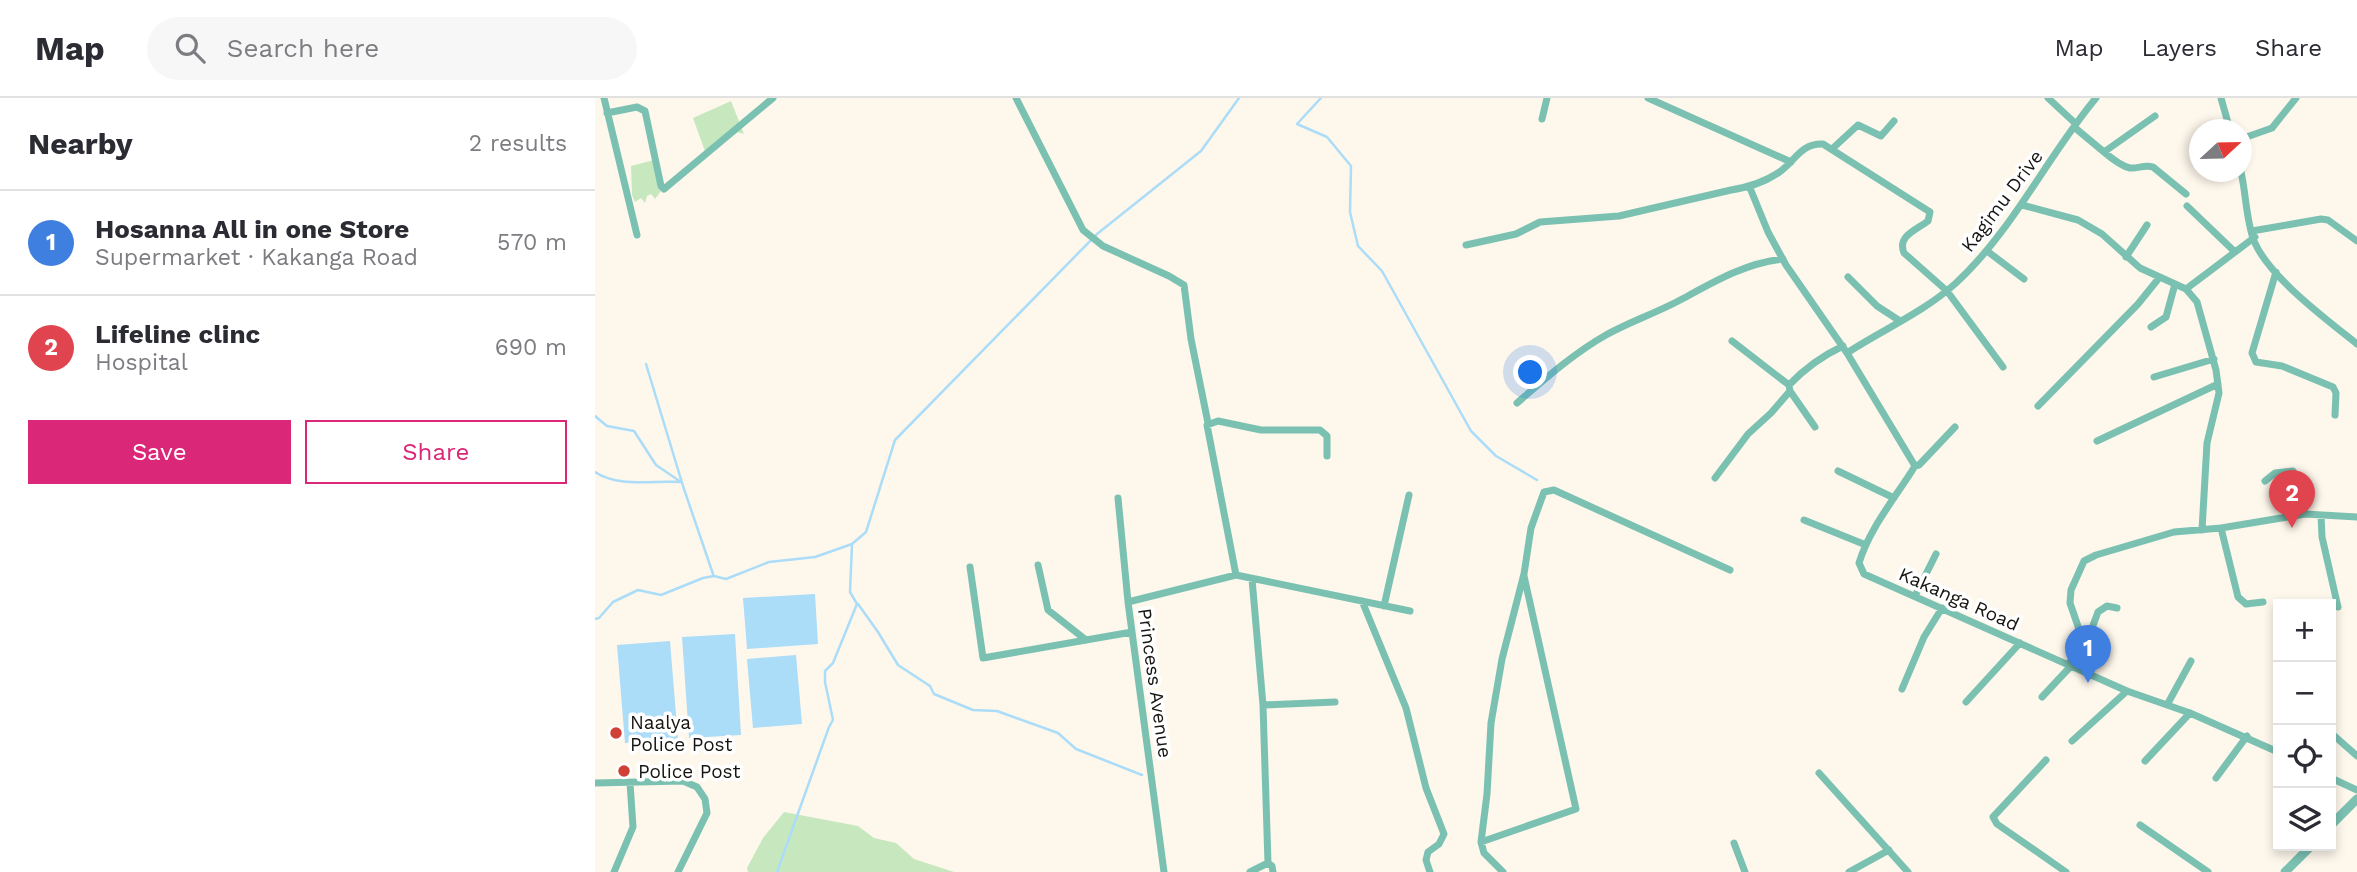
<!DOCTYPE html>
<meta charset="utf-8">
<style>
:root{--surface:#fff;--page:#f7f7f7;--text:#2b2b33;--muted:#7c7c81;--line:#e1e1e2;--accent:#db2777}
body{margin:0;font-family:"Work Sans",sans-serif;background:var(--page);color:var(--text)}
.controls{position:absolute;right:21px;bottom:21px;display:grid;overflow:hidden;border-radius:0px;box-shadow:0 4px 10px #0003}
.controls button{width:63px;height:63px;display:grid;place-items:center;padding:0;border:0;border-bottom:2px solid var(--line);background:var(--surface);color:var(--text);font:35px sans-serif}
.compass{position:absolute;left:1594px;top:21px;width:63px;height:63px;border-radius:50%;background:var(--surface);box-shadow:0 4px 10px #0003;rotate:68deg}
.you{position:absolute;left:936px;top:275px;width:24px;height:24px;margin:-18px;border:5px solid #fff;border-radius:50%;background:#1a73e8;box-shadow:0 0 0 10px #1a73e833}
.badge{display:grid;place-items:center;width:46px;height:46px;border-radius:50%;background:var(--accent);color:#fff;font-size:23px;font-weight:700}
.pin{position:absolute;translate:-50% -58px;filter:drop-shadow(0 2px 4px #0008)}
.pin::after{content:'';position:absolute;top:37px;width:24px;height:21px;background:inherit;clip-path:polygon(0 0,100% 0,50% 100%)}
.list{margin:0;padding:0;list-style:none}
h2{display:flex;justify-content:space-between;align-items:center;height:91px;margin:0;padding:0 28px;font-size:30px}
h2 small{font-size:23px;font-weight:400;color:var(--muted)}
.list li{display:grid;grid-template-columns:46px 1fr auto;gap:21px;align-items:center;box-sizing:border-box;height:105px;padding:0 28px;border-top:2px solid var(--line)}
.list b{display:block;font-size:26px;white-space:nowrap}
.list p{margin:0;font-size:23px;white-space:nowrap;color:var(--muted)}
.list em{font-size:23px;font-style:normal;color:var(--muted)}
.actions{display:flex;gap:14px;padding:21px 28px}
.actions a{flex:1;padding:16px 0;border:2px solid var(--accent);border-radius:0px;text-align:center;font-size:24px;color:var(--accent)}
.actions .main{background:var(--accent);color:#fff}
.icon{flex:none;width:38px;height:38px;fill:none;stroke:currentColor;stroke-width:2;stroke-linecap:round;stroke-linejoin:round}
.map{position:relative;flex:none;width:1762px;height:774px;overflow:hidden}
header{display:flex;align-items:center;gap:42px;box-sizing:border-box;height:98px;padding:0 35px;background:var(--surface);border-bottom:2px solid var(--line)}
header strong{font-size:33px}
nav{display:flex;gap:38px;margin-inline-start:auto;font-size:24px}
.search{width:490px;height:63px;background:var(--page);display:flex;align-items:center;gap:18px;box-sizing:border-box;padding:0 24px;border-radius:38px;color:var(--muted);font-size:26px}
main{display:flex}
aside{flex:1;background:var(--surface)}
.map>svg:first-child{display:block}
.green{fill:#c7e8be}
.water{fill:#abdcf8}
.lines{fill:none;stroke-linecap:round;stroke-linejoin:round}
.stream{stroke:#abdcf8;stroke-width:2.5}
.minor{stroke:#7bc1b2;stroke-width:7}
.tertiary{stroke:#7bc1b2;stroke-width:9}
.poi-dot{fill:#cf4137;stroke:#fff;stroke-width:2.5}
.labels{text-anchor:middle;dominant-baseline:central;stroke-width:7;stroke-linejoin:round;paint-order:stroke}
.street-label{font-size:19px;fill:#171511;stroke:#fff}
.poi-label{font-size:19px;fill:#171511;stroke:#fff;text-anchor:start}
</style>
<header>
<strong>Map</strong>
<div class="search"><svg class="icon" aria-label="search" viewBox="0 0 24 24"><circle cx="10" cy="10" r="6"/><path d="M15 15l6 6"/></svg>Search here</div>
<nav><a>Map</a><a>Layers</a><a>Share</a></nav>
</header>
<main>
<aside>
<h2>Nearby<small>2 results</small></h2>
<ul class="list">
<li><span class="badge" style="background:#3f7fe0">1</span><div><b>Hosanna All in one Store</b><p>Supermarket · Kakanga Road</p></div><em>570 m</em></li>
<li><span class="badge" style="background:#e0444e">2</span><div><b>Lifeline clinc</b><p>Hospital</p></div><em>690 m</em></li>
</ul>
<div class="actions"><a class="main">Save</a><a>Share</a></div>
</aside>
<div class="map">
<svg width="1762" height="774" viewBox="0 0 1762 774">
<rect width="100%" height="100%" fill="#fef7ec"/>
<path class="green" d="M136,3L149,36L142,34L111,56L98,20Z
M59,62L66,93L60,101L56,96L52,98L50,105L46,100L40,104L37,97L36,68Z
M189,714L263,728L279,740L301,745L319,761L359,774H153L152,770L168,740Z"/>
<path class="water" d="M220,496L223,546L152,551L148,500Z
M140,536L146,637L94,640L87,539Z
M75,543L83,641L30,645L22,547Z
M201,557L207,626L158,630L152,561Z"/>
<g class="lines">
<path class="stream" d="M726,0L702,26L732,39L756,68L755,114L763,148L787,173L876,333L901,358L942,382
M51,266L88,388L118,476
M0,318L12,328L39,333L61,367L86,384
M0,374C24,390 58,382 86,384
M263,506L283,534L303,567L335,588L339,596L378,612L402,613L463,635L481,651L547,677
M0,521L4,520L18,504L43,492L66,497L108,480L119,478L131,481L174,464L220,459L257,446L271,434L300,342L502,136L606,53L644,0
M182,774L234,629L238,622L230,584V573L238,565L262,506L255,494L257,446"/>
<path class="minor" d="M9,0L42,137
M421,0L488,132L508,148L574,178L589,187L596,241L613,325
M1053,0L1196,64
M1453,0L1481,26
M1626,0L1635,32
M12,15L42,9L50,13L66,88L69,91L178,0
M947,21L952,0
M1479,29L1509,54L1560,18
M1646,41L1677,30L1701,0
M1237,51L1263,27L1286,38L1299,23
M1509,54C1516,60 1526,68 1535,70C1543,71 1549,66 1558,69L1591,96
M1646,74C1651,95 1651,122 1659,143C1674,179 1731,221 1762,246
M1155,90L1173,134L1191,167L1252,255L1320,368C1301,399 1275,429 1264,465L1269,476L1532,593L1595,615L1683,654
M1427,107L1483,122L1507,136L1545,170L1591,191L1602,204L1621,272L1624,295L1612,345L1607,432
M1592,108L1640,154
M1657,133L1726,121L1733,122L1762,143
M871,147L921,136L945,124L1024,118L1136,92C1154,89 1168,85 1183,75C1200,64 1205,45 1228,46L1335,114L1333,123C1321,132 1302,138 1309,155L1352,193L1408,269
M1392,153L1429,181
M1531,159L1552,127
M1681,174L1657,255L1661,264L1687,268L1738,289L1741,295L1740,317
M1253,179L1282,208L1305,223
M1591,191L1660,139
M1556,229L1571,219L1580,186
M1137,243L1194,287
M1252,255C1289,231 1329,214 1361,185C1419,131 1451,60 1501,0
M1559,279L1619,261
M1195,293L1220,329
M922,305C950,281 979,255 1011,237C1036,223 1064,214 1089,200C1120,183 1151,165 1188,161
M1443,308L1543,206L1564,180
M1502,343L1623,286
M1320,368L1324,367L1360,329
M1243,373L1299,400
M1120,380L1153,336L1176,315L1195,293L1194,287C1210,270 1227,258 1248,248
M1670,383L1680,375L1698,373L1710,416
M523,400L533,504L569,774
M1726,417L1727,439L1743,509
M1209,422L1271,447
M1626,430L1643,499L1651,506L1668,504
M443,467L453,512L491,542
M375,469L388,560L537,534
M641,477L612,327L623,323L666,332H725L732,338V358
M657,481L668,607L673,765L677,768L678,774
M1320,498L1341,456
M767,503L811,610L831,690L849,736L844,746L833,754L831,762L835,774
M533,504L641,477L815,513
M789,508L814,397
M1486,537L1475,505L1476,492L1489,463L1501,457L1579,434L1626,430L1710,416L1762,419
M1474,567L1486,537L1497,530L1503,514L1512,508L1522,510
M1307,591L1329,539L1347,510
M1447,599L1476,568
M1371,604L1425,545
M668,607L740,604
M1572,607L1596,563
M1736,635L1762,658
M1477,643L1532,593
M1451,662L1398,719L1402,726L1471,774
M1550,663L1595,615
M1224,675L1313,774
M1621,680L1652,638
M1736,680L1762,692
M0,685L88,683L102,689L110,701L112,715L83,774
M1545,727L1613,774
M886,744L981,711L929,478
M1139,745L1150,774
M19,774L38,729L35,685
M655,774L673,765
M908,774L889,755L886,744L892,696L896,625L907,561L929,476L936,430L949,394L959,392L1135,472
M1254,774L1294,752"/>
<path class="tertiary" d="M1736,727L1762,701
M1690,774L1716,748"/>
</g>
<g class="poi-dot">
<circle cx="21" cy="635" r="7"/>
<circle cx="29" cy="673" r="7"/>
</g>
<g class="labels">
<g class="street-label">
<text transform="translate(1407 103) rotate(-53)">Kagimu Drive</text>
<text transform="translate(1364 501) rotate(24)">Kakanga Road</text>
<text transform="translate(560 585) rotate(82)">Princess Avenue</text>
</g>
<g class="poi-label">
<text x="35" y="624">Naalya<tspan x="35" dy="22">Police Post</tspan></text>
<text x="43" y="673">Police Post</text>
</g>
</g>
</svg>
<div class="controls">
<button>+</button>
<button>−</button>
<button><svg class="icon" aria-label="locate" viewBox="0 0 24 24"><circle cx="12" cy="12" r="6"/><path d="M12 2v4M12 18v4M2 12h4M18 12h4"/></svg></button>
<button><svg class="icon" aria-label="layers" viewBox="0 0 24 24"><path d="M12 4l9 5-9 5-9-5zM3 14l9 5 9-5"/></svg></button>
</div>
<svg class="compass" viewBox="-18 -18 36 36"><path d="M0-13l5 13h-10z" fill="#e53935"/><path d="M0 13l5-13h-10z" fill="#7c7c81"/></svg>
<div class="you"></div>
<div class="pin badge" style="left:1493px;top:585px;background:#3f7fe0">1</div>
<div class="pin badge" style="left:1697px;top:430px;background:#e0444e">2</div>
</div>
</main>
